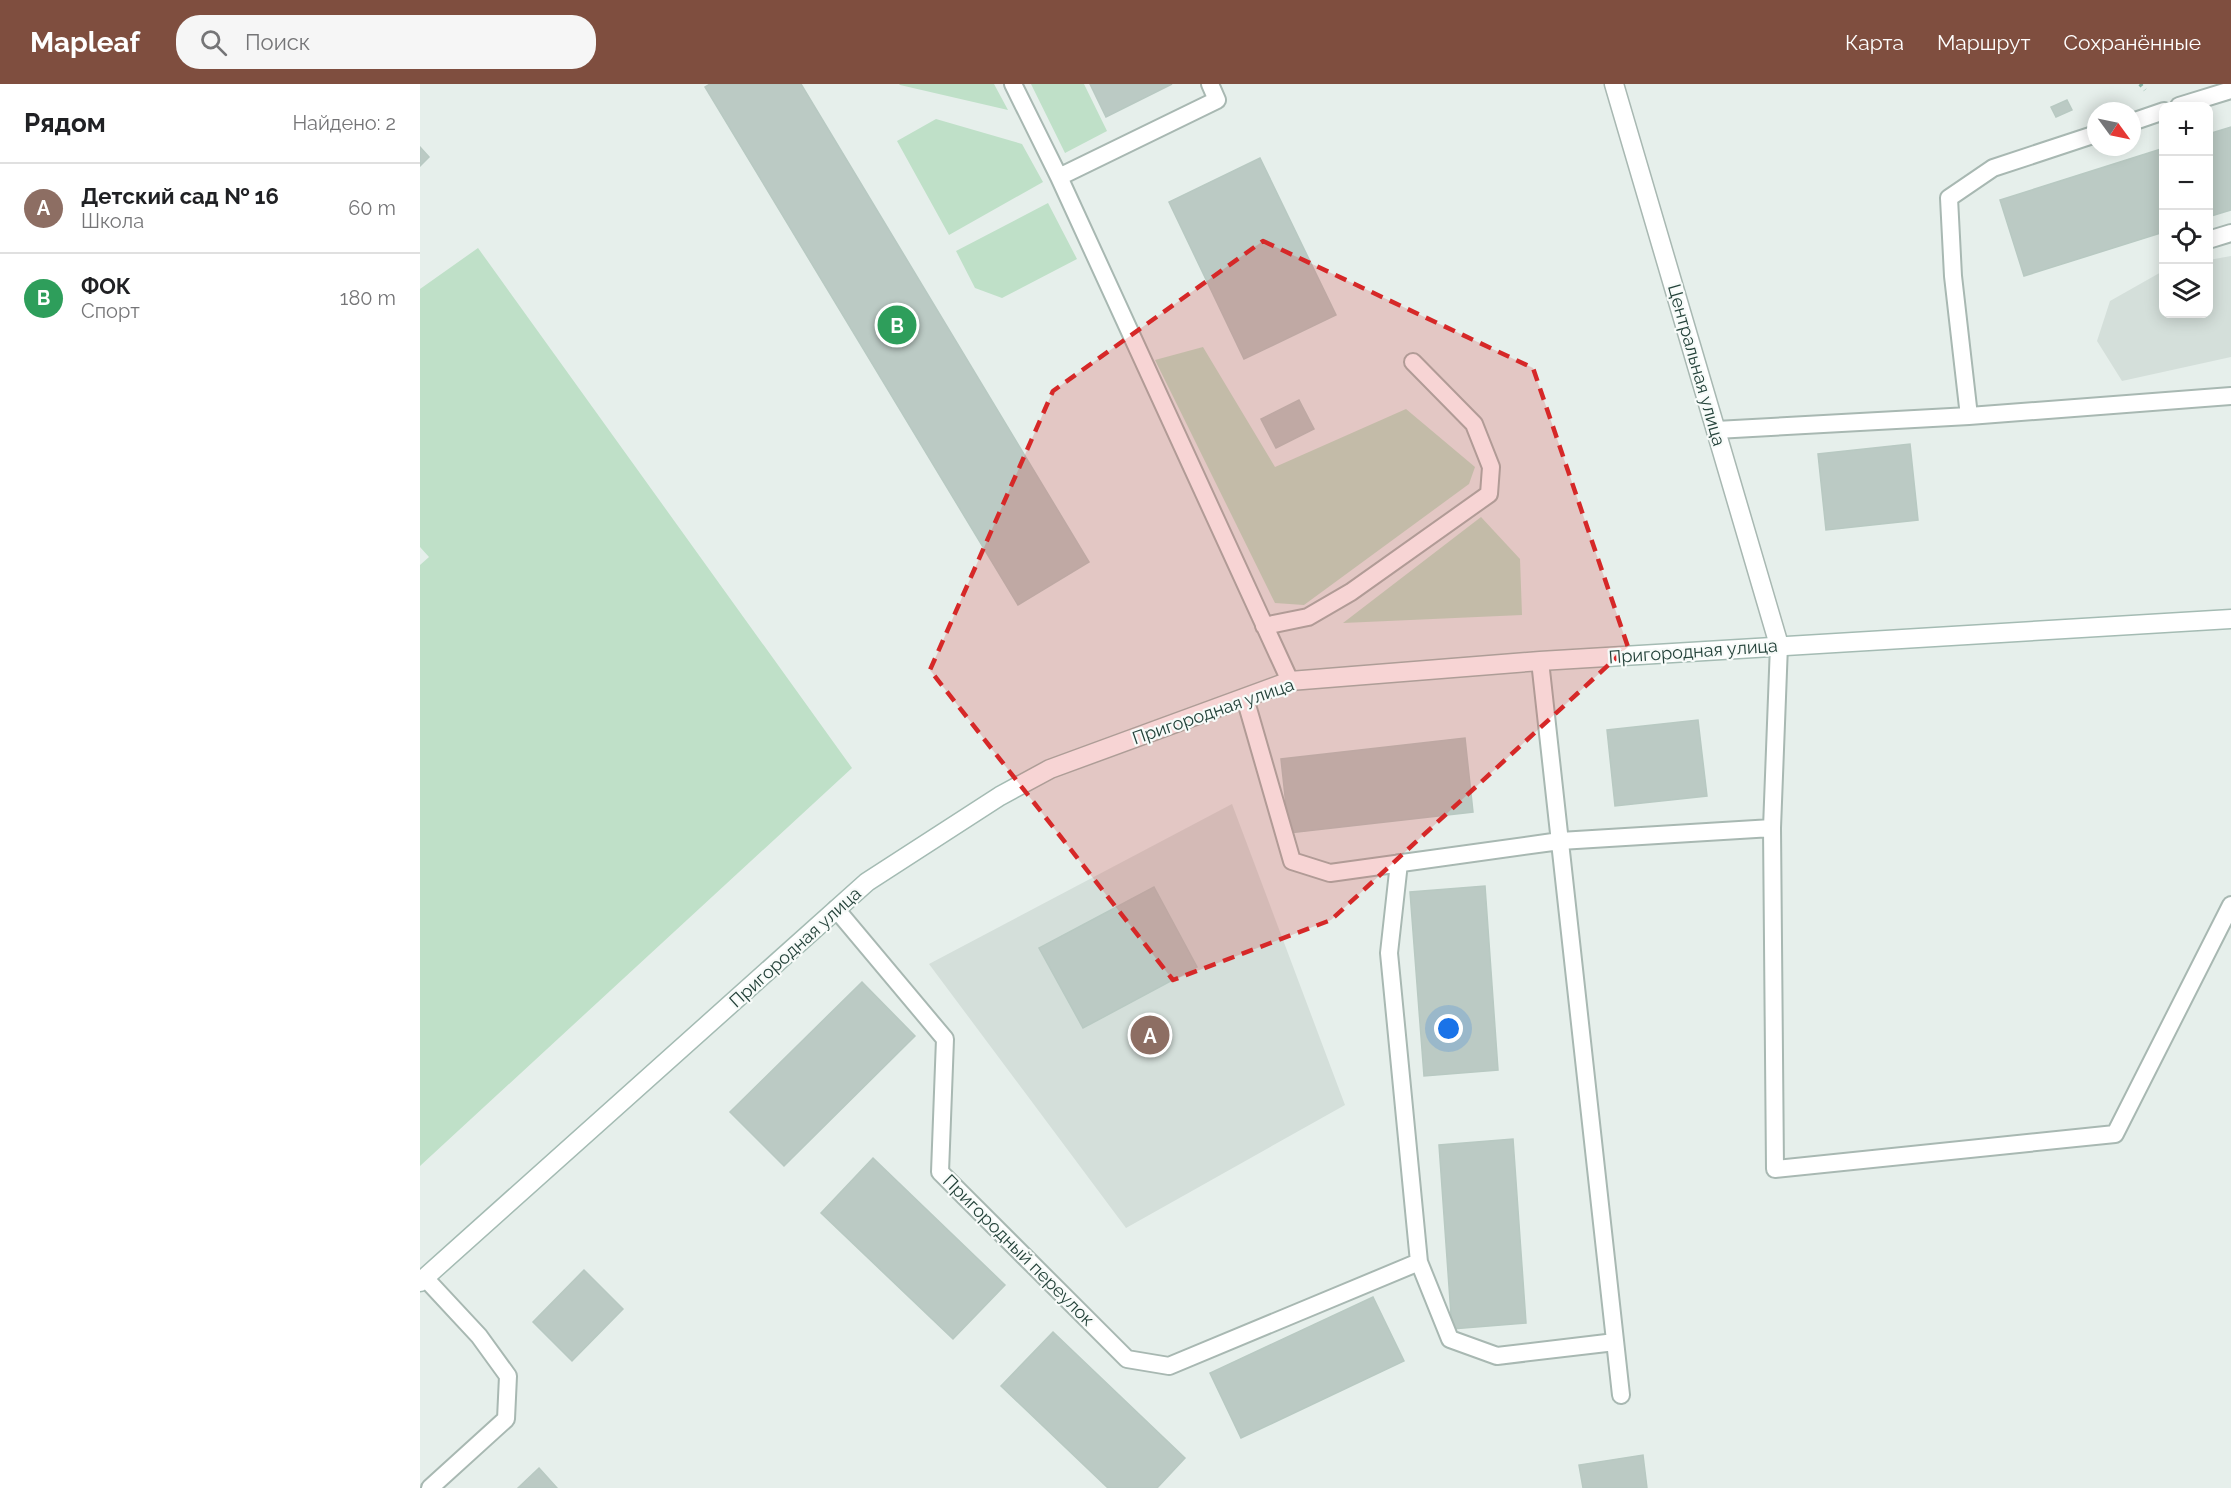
<!DOCTYPE html>
<html lang="ru">
<meta charset="utf-8">
<style>
:root{--surface:#fff;--page:#f6f6f6;--text:#202124;--muted:#757577;--line:#e0e0e0;--accent:#7f4e3f}
body{margin:0;font-family:Raleway,sans-serif;background:var(--page);color:var(--text)}
.controls{position:absolute;right:18px;top:18px;display:grid;overflow:hidden;border-radius:12px;box-shadow:0 3px 15px #0003}
.controls button{width:54px;height:54px;display:grid;place-items:center;padding:0;border:0;border-bottom:2px solid var(--line);background:var(--surface);color:var(--text);font:30px sans-serif}
.compass{position:absolute;left:1667px;top:18px;width:54px;height:54px;border-radius:50%;background:var(--surface);box-shadow:0 3px 15px #0003;rotate:123deg}
.you{position:absolute;left:1029px;top:945px;width:21px;height:21px;margin:-15px;border:4px solid #fff;border-radius:50%;background:#1a73e8;box-shadow:0 0 0 9px #1a73e833}
.badge{display:grid;place-items:center;width:39px;height:39px;border-radius:50%;background:var(--accent);color:#fff;font-size:20px;font-weight:700}
.pin{position:absolute;translate:-50% -50%;border:3px solid #fff;box-shadow:0 2px 6px #0006}
.list{margin:0;padding:0;list-style:none}
h2{display:flex;justify-content:space-between;align-items:center;height:78px;margin:0;padding:0 24px;font-size:26px}
h2 small{font-size:20px;font-weight:400;color:var(--muted)}
.list li{display:grid;grid-template-columns:39px 1fr auto;gap:18px;align-items:center;box-sizing:border-box;height:90px;padding:0 24px;border-top:2px solid var(--line)}
.list b{display:block;font-size:22px;white-space:nowrap}
.list p{margin:0;font-size:20px;white-space:nowrap;color:var(--muted)}
.list em{font-size:20px;font-style:normal;color:var(--muted)}
.icon{flex:none;width:33px;height:33px;fill:none;stroke:currentColor;stroke-width:2;stroke-linecap:round;stroke-linejoin:round}
.map{position:relative;flex:none;width:1811px;height:1404px;overflow:hidden}
header{display:flex;align-items:center;gap:36px;box-sizing:border-box;height:84px;padding:0 30px;background:var(--accent);color:#fff}
header strong{font-size:28px}
nav{display:flex;gap:33px;margin-inline-start:auto;font-size:21px}
.search{width:420px;height:54px;background:var(--page);display:flex;align-items:center;gap:15px;box-sizing:border-box;padding:0 21px;border-radius:24px;color:var(--muted);font-size:22px}
main{display:flex}
aside{flex:1;background:var(--surface)}
.map>svg:first-child{display:block}
.built{fill:#d4dfda}
.green{fill:#bfe0c8}
.building{fill:#bbcac4;stroke:#b8c9c2;stroke-width:1.5}
.lines{fill:none;stroke-linecap:round;stroke-linejoin:round}
.lane-casing{stroke:#a8b8b2;stroke-width:20}
.street-casing{stroke:#a8b8b2;stroke-width:21}
.secondary-casing{stroke:#a4bbb3;stroke-width:21}
.path{stroke:#86b3a5;stroke-width:4;stroke-dasharray:3 4.5;stroke-linecap:butt}
.lane{stroke:#fff;stroke-width:16}
.street{stroke:#fff;stroke-width:18}
.secondary{stroke:#fff;stroke-width:18}
.marked{fill:#d62828;fill-opacity:0.2;stroke:#d62828;stroke-width:4.5;stroke-dasharray:12 8;stroke-linejoin:round}
.labels{text-anchor:middle;dominant-baseline:central;stroke-width:4.5;stroke-linejoin:round;paint-order:stroke}
.street-label{font-size:18px;fill:#24423a;stroke:#f7fbf9}
</style>
<header>
<strong>Mapleaf</strong>
<div class="search"><svg class="icon" aria-label="search" viewBox="0 0 24 24"><circle cx="10" cy="10" r="6"/><path d="M15 15l6 6"/></svg>Поиск</div>
<nav><a>Карта</a><a>Маршрут</a><a>Сохранённые</a></nav>
</header>
<main>
<aside>
<h2>Рядом<small>Найдено: 2</small></h2>
<ul class="list">
<li><span class="badge" style="background:#8d6e63">A</span><div><b>Детский сад № 16</b><p>Школа</p></div><em>60 m</em></li>
<li><span class="badge" style="background:#2e9e5b">B</span><div><b>ФОК</b><p>Спорт</p></div><em>180 m</em></li>
</ul>
</aside>
<div class="map">
<svg width="1811" height="1404" viewBox="0 0 1811 1404">
<rect width="100%" height="100%" fill="#e6efeb"/>
<path class="built" d="M1811,172V273L1702,297L1677,257L1690,217L1743,187L1744,230H1788L1789,176Z
M812,720L925,1021L706,1144L509,880Z"/>
<path class="green" d="M479,0H574L588,26L480,1Z
M611,0H664L687,47L645,69Z
M516,35L602,60L623,98L529,151L477,57Z
M628,119L657,175L582,214L555,204L536,167Z
M58,164L432,684L0,1082V481L9,473L0,463V205Z
M783,263L855,383L986,325L1055,383L1049,400L884,521L855,519L735,276Z
M1061,433L1100,475L1102,531L923,539Z"/>
<path class="building" d="M290,0H381L669,478L598,521L285,3Z
M670,0H752L686,33Z
M1647,16L1652,26L1636,33L1631,23Z
M1811,43V126L1788,133V50Z
M0,63L9,73L0,82Z
M1744,64V148L1604,192L1580,116Z
M840,74L916,231L824,275L749,118Z
M879,316L894,345L856,364L841,335Z
M1490,360L1498,436L1406,446L1398,370Z
M1278,636L1287,712L1195,722L1187,646Z
M1045,654L1053,728L869,749L861,675Z
M1065,802L1078,986L1004,992L990,808Z
M734,803L777,883L663,944L619,864Z
M442,898L495,952L364,1082L310,1028Z
M1093,1055L1106,1239L1032,1245L1019,1061Z
M453,1074L585,1201L533,1255L401,1129Z
M164,1186L203,1225L152,1277L113,1238Z
M953,1213L984,1277L821,1354L790,1289Z
M633,1248L765,1374L737,1404H688L581,1302Z
M1223,1371L1227,1404H1163L1159,1381Z
M119,1384L137,1404H98Z"/>
<g class="lines">
<g class="lane-casing">
<path id="lane" d="M593,0L639,93L870,597
M1759,22L1811,6
M1712,38L1744,27
M639,93L797,16L790,0
M1788,156L1811,149
M1549,332L1533,192L1529,114L1573,84L1676,50
M1296,346L1549,332L1811,312
M844,542L888,533L931,508L1069,410L1071,383L1054,340L993,278
M1120,577L1201,1311
M825,614L872,777L910,789L1140,757L1352,744L1359,561
M1352,744L1355,1085L1695,1050L1811,821
M416,825L525,955L520,1088L707,1275L749,1282L999,1178L969,869L979,779
M999,1178L1030,1255L1077,1272L1195,1258
M5,1194L59,1252L88,1292L86,1335L10,1404"/>
</g>
<g class="street-casing">
<path id="street" d="M1194,0L1359,561"/>
</g>
<g class="secondary-casing">
<path id="secondary" d="M0,1198L447,798L580,712L630,685L870,597L1120,577L1811,535"/>
</g>
<path class="path" d="M1720,0L1725,6"/>
<use href="#lane" class="lane"/>
<use href="#street" class="street"/>
<use href="#secondary" class="secondary"/>
</g>
<path class="marked" d="M843,157L1113,284L1208,563L911,836L753,896L510,586L633,307Z"/>
<g class="labels">
<g class="street-label">
<text transform="translate(1277 281) rotate(74)">Центральная улица</text>
<text transform="translate(1273 567) rotate(-4)">Пригородная улица</text>
<text transform="translate(793 627) rotate(-19)">Пригородная улица</text>
<text transform="translate(375 863) rotate(-42)">Пригородная улица</text>
<text transform="translate(599 1166) rotate(45)">Пригородный переулок</text>
</g>
</g>
</svg>
<div class="controls">
<button>+</button>
<button>−</button>
<button><svg class="icon" aria-label="locate" viewBox="0 0 24 24"><circle cx="12" cy="12" r="6"/><path d="M12 2v4M12 18v4M2 12h4M18 12h4"/></svg></button>
<button><svg class="icon" aria-label="layers" viewBox="0 0 24 24"><path d="M12 4l9 5-9 5-9-5zM3 14l9 5 9-5"/></svg></button>
</div>
<svg class="compass" viewBox="-18 -18 36 36"><path d="M0-13l5 13h-10z" fill="#e53935"/><path d="M0 13l5-13h-10z" fill="#757577"/></svg>
<div class="you"></div>
<div class="pin badge" style="left:730px;top:951px;background:#8d6e63">A</div>
<div class="pin badge" style="left:477px;top:241px;background:#2e9e5b">B</div>
</div>
</main>
